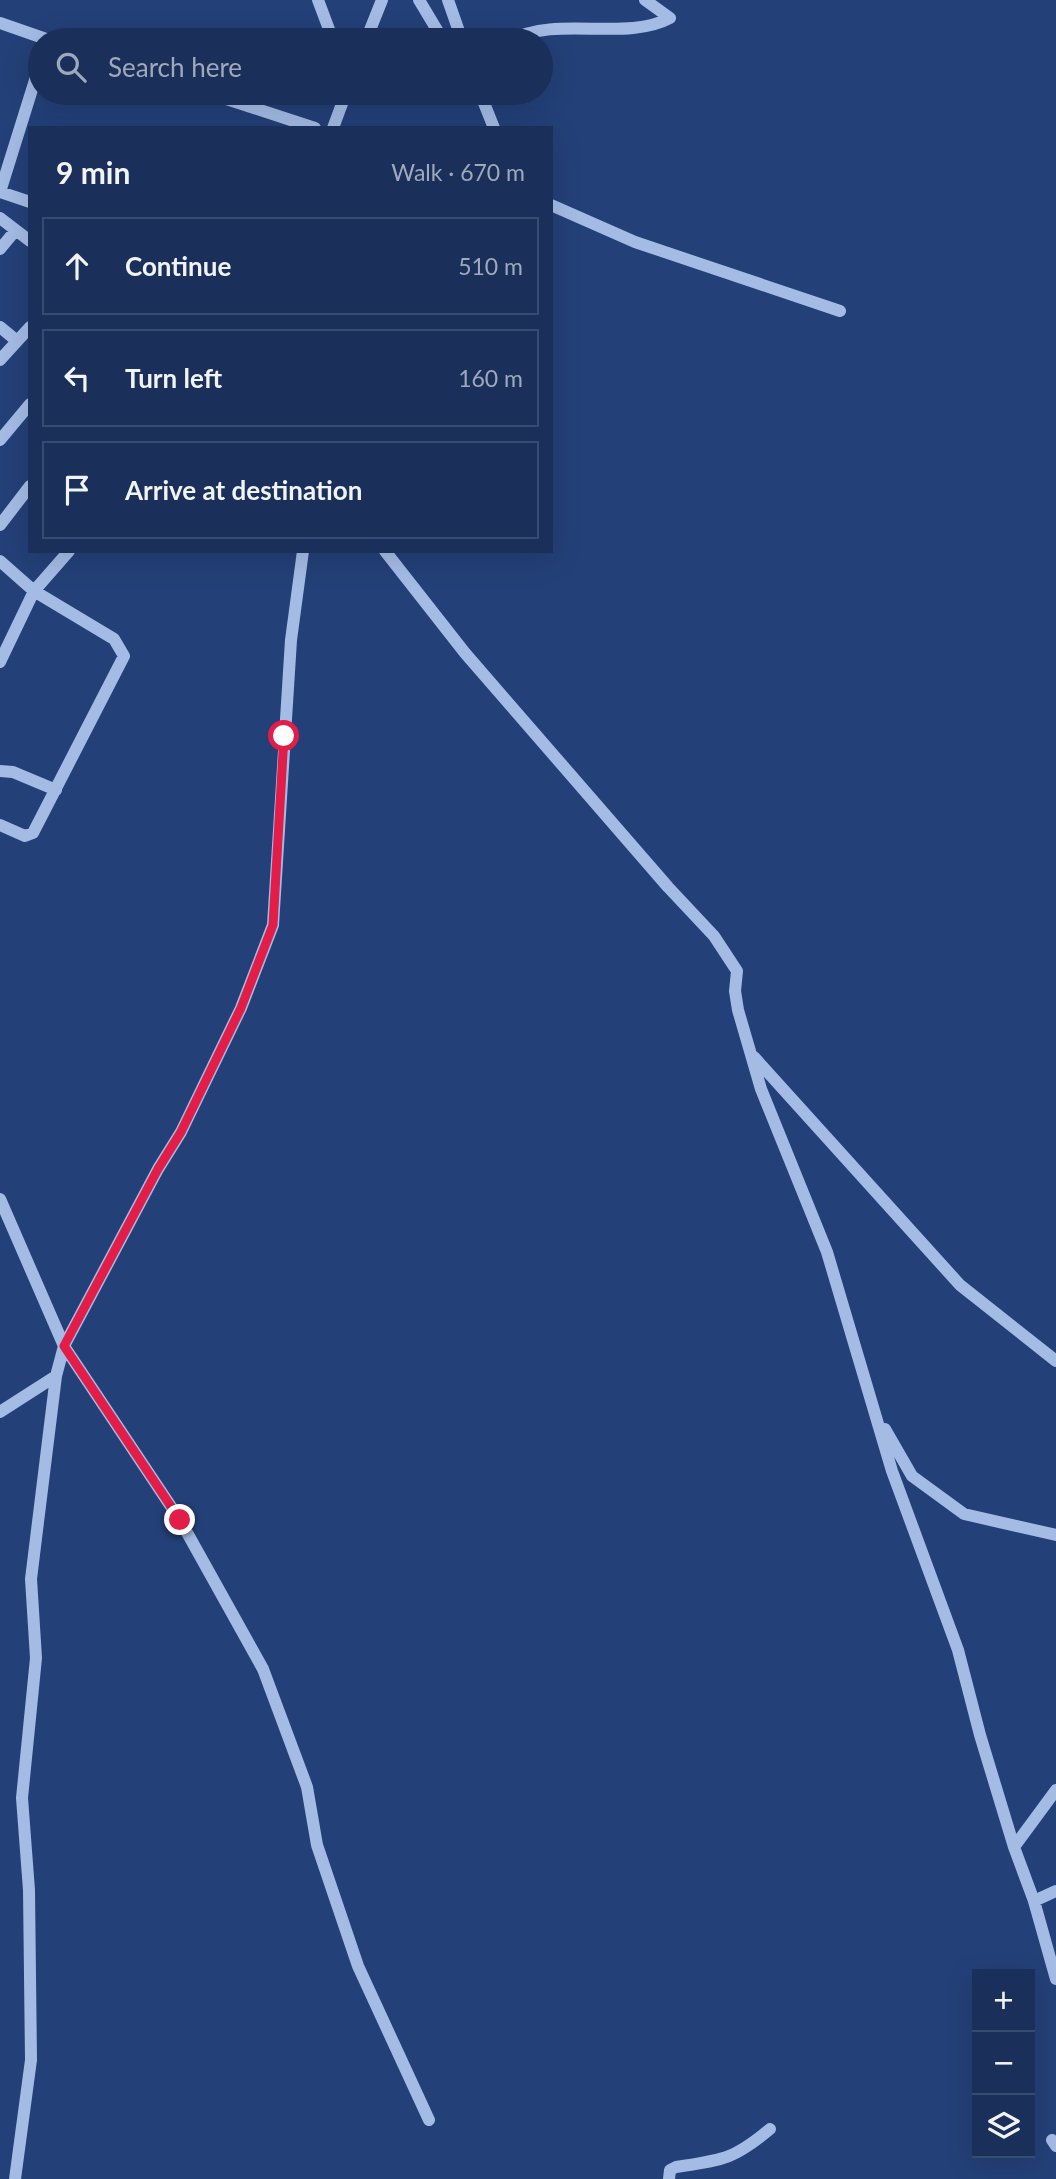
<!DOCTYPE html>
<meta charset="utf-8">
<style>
:root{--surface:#1a305a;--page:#233860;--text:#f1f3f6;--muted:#9fa9bb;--line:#384b70}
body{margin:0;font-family:Lato,sans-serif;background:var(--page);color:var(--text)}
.controls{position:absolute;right:21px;bottom:21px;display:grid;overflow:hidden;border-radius:0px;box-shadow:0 7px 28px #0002}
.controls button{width:63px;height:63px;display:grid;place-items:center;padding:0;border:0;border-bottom:2px solid var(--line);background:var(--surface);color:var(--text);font:35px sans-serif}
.stop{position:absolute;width:21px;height:21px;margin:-16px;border:5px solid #e11d48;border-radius:50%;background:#fff}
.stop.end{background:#e11d48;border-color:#fff;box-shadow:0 2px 7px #0008}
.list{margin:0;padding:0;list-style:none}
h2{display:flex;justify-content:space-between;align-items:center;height:91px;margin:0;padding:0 28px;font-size:30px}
h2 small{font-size:23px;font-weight:400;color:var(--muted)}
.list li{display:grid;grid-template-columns:46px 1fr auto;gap:21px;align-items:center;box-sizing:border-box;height:98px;margin:0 14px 14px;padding:0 14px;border:2px solid var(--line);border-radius:0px}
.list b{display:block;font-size:26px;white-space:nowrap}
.list em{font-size:23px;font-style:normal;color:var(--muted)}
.icon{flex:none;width:38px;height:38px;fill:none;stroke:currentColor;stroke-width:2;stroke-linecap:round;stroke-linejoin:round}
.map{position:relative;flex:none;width:1056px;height:2179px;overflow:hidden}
.search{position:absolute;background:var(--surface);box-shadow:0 7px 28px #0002;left:28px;top:28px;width:525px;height:77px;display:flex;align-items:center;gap:18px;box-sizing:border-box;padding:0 24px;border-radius:38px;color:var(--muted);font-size:26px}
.panel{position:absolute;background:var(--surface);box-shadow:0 7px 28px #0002;left:28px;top:126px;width:525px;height:427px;border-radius:0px}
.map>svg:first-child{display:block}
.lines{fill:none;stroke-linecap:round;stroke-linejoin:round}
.minor{stroke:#a4bbe4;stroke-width:12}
.route{stroke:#e11d48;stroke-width:9}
</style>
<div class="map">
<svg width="1056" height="2179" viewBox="0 0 1056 2179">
<rect width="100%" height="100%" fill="#234078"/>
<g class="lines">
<path class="minor" d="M318,0L333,40
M419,0L443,40
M448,0L462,40
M0,23L49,40
M366,40L382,0
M511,40C558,15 625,42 670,18L645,0
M208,93L315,128
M480,93L494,128
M333,128L346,93
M0,192L40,64
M0,192L30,202
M551,205L635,242L840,311
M0,218L30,241
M0,249L15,231
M0,327L17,341
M0,360L30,327
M0,440L30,404
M0,525L30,486
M385,551L465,653L668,887L714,936L737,971L735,991L738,1010L761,1089L827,1252L892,1471L958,1650L980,1735L1014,1847L1034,1901L1056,1979
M0,561L34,591L114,639L124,656L33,833L25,836L0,825
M0,662L34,591L69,551
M0,771L13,772L56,790
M754,1057L960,1285L1056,1361
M0,1199L64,1346L180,1520L263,1669L307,1787L317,1845L358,1966L429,2120
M0,1412L56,1376
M885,1429L912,1476L964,1514L1056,1535
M1014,1847L1056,1790
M1034,1901L1056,1891
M1052,2140L1056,2146
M15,2179L31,2060L29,1890L22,1798L36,1658L31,1579L56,1376L64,1346L158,1169L181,1132L241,1008L273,925L291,640L303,551
M669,2179L670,2170L676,2167C722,2160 733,2160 770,2129"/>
</g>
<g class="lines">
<path class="route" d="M180,1520L64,1346L158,1169L181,1132L241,1008L273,925L284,736"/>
</g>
</svg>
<div class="controls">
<button>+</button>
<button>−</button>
<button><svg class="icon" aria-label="layers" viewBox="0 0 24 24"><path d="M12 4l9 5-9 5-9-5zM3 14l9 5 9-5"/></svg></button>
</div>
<div class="stop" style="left:284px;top:736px"></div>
<div class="stop end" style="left:180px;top:1520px"></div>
<div class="search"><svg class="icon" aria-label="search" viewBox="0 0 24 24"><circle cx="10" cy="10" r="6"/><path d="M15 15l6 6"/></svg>Search here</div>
<section class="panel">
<h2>9 min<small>Walk · 670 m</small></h2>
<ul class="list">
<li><svg class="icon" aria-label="ahead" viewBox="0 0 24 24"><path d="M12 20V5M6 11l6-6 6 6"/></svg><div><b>Continue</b></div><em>510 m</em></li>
<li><svg class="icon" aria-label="left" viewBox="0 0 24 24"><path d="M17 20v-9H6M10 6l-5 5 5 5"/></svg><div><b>Turn left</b></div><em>160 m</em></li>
<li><svg class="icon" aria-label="arrive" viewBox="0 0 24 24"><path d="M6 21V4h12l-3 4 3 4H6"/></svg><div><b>Arrive at destination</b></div></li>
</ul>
</section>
</div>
